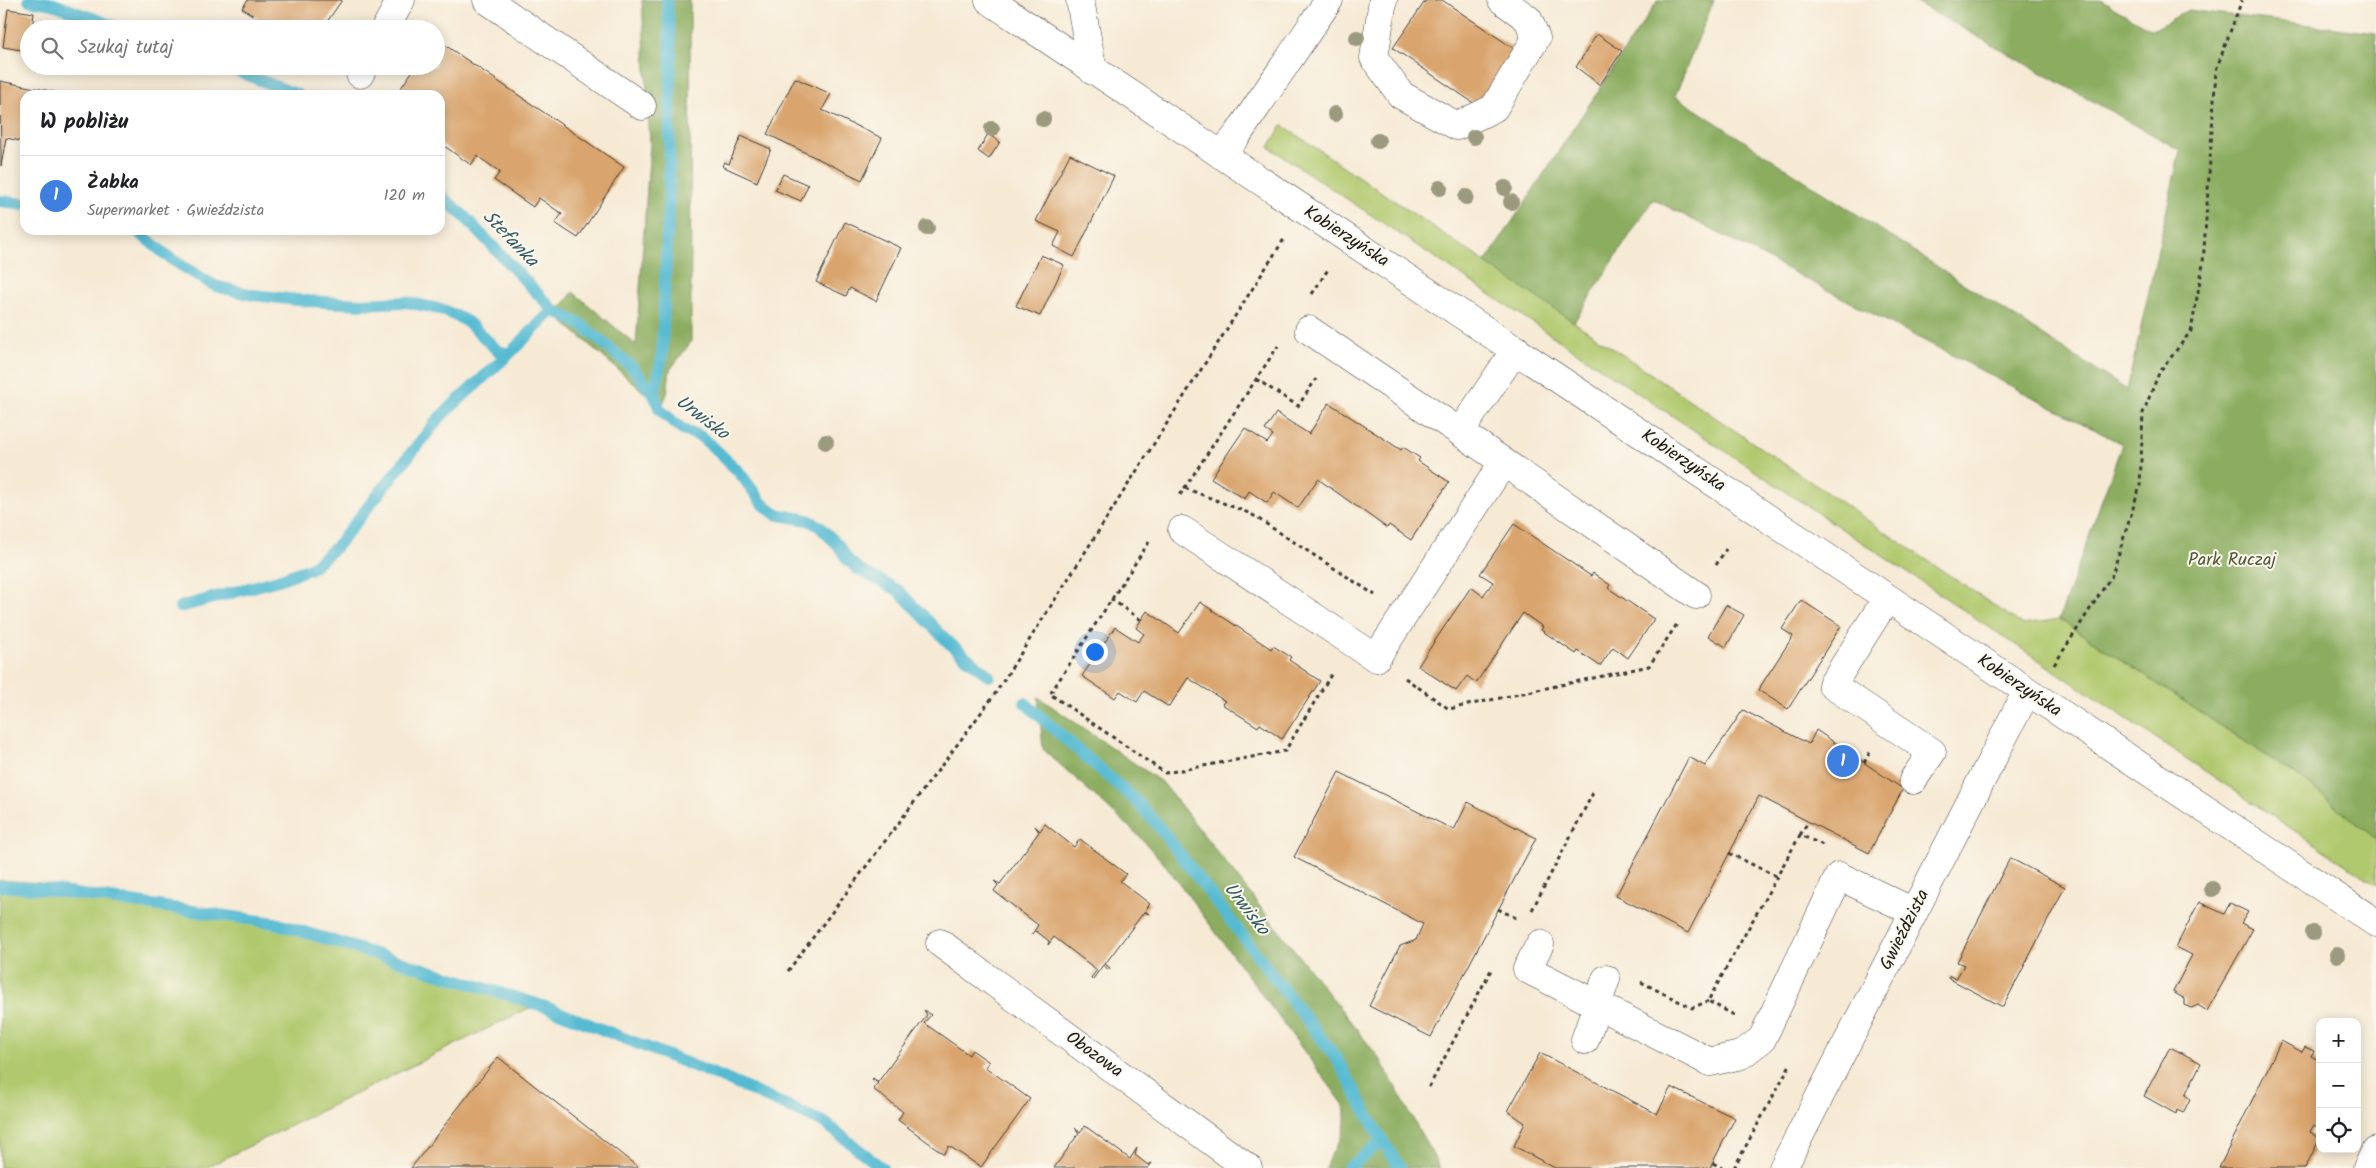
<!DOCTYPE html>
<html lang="pl">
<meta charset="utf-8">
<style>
:root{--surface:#fff;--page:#f2f2f2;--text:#202124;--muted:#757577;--line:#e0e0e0;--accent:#0f766e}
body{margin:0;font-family:Kalam,sans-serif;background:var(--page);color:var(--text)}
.controls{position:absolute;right:15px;bottom:15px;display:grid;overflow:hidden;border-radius:10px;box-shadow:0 2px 12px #0003}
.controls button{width:45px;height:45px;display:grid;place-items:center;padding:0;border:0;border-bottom:1px solid var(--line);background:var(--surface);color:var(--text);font:25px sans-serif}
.you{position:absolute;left:1094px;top:651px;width:18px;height:18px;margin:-12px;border:4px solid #fff;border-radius:50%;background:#1a73e8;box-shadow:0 0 0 8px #1a73e833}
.badge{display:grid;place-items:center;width:32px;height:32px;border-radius:50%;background:var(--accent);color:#fff;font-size:16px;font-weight:700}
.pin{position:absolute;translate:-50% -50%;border:2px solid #fff;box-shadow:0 1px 5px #0006}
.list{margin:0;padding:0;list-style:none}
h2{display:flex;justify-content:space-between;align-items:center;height:65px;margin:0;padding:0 20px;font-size:21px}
h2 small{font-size:16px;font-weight:400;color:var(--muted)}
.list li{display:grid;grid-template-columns:32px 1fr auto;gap:15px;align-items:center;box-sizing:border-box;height:80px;padding:0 20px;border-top:1px solid var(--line)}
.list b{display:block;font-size:19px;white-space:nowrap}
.list p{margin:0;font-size:16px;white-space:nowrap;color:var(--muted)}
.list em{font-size:16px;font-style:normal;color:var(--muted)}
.icon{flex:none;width:28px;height:28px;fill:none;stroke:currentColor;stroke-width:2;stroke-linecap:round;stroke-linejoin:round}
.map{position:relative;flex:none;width:2376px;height:1168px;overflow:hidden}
.search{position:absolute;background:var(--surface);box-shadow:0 2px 12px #0003;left:20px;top:20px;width:425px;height:55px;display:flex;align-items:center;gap:12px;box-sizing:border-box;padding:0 18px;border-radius:28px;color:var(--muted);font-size:19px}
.panel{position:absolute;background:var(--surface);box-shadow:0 2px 12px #0003;left:20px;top:90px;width:425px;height:145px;border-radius:15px}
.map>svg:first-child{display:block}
.green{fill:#b1c96e;stroke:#667245}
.forest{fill:#8cad61;stroke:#54643e}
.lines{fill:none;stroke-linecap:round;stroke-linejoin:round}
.stream{stroke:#54bad2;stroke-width:12}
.building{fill:#d9a46d}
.minor-casing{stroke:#3d3b38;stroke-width:29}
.path{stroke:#3d3b38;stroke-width:3;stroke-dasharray:4 4;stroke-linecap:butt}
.minor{stroke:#fff;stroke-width:28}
.tree{fill:#9b9a7f}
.labels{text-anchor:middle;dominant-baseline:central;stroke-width:4;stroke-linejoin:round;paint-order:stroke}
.street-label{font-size:18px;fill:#1c1c1c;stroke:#fbf7ec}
.park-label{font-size:18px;fill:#505939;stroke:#fbf7ec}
.water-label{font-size:19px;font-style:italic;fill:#325b65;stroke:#fbf7ec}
</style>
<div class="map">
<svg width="2376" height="1168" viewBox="0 0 2376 1168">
<rect width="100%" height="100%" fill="#fbf7ec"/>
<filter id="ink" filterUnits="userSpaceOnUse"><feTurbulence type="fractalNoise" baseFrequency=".02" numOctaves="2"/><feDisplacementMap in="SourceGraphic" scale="10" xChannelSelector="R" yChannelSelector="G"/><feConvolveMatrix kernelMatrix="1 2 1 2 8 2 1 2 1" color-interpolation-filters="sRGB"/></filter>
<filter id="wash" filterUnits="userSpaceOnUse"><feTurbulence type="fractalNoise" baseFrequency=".0096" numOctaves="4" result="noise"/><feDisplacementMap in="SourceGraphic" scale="20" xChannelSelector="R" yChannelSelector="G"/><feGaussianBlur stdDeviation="1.12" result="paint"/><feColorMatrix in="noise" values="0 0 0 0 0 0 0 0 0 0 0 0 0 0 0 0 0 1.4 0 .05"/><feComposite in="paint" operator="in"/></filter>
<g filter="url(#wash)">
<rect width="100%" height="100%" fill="#f6ead5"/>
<path class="green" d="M1282,125L2023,625L2059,619L2308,783L2376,839V885L1269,147Z
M0,880L40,883L276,922L547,1005L527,1009L205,1168H0Z"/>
<path class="forest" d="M642,0H690L691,342L670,370L667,394L661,407L555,315L573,292L636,345L650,144Z
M1658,0H1714L1675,96L2127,390L2180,150L1912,0H2100L2153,30L2188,10L2376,33V839L2308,783L2059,619L2122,444L1653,199L1574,322L1485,263Z
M1038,697L1163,783L1380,1059L1440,1168H1325C1335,1141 1349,1138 1344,1105L1167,867L1138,835L1043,749Z"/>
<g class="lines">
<path class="stream" d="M29,0L53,4L122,29
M667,0L671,50L669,186L662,357L654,395L660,410L682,429L700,436L713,447L739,472L762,503L775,514L808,520L819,526L839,546L847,559L859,570L898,590L949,643L989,676
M225,66L298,95
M440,195L465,217L553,310L582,325L634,369L654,395
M0,201L25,204
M136,230L171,259L215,286L253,295L307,301L360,304L406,302L444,310L468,322L498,351L509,354L553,310
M180,607L278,580L311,568L336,547L440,417L509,354
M1025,703L1136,801L1156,823L1336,1058C1358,1094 1375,1134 1401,1168
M0,886L42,889L275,923L546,1007L721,1077L825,1123L882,1168
M1348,1168L1381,1142"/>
</g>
<g id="blocks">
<path class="building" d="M248,0H342L322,29H273L242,8Z
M1426,0H1442L1516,50L1478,106L1393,48Z
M8,9L34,13L32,29H29L28,51L3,47Z
M1597,34L1622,51L1600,85L1576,67Z
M436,39L624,167L578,238L555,223L562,214L552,207L539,198L533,207L494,180L500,172L477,156L471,165L440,143V95H396L416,66H436Z
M795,78L831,94L822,110L882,138L862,180L767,134Z
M0,81L65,94L25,95V142L6,138L1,166Z
M988,134L1000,142L989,159L978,151Z
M741,136L771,149L757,182L722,166L724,162L729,164Z
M1070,154L1114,176L1074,257L1053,246L1060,232L1036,221Z
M783,174L808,185L801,201L775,190Z
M845,222L901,248L876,301L850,288L846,296L816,282Z
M1041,255L1064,265L1040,316L1016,306Z
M1329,403L1401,450L1403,447L1420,458L1418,461L1449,482L1411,540L1389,525L1387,528L1318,479L1298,508L1274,492L1267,503L1249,491L1245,499L1211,478L1245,428L1267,443L1273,435L1265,430L1276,413L1309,434Z
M1514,524L1591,576L1593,573L1610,585L1608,588L1654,619L1628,658L1613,647L1600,666L1578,651L1576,654L1541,630L1543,627L1523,613L1476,683L1467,676L1456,691L1418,666L1471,587L1483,596L1493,582L1480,574Z
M1801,600L1841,626L1788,709L1758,690L1793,636L1782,629Z
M1200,602L1271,649L1273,646L1291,657L1289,660L1320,681L1282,739L1260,724L1258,727L1222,704L1225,701L1188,678L1169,707L1144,691L1137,702L1120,691L1115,698L1082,676L1115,627L1138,642L1144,634L1136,628L1147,611L1179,633Z
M1726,605L1744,615L1726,647L1708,636Z
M1743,710L1809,744L1816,730L1903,789L1869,853L1759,796L1688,933L1616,896L1689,757L1705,766Z
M1339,772L1454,830L1468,802L1536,838L1431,1037L1369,1006L1400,946L1416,940L1423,924L1294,857Z
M1045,824L1074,847L1080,839L1126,874L1120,881L1150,904L1145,911L1149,914L1144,912L1105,964L1110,968L1109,970L1103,965L1093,979L1091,978L1097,970L1054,937L1048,945L1049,941L1036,931L1031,936L1038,925L994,891L998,885L994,881L1000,884L1039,832L1035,826L1040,831Z
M2010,858L2065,887L2003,1007L1948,978L1950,976L1956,979L1964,965L1957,962Z
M2199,902L2224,914L2230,903L2248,912L2241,923L2253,929L2207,1011L2198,1005L2192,1008L2185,1005V999L2173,992L2192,955L2176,947Z
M924,1010L931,1015L924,1023L969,1055L972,1050L989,1062L985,1067L1030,1099L981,1167L949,1146L944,1154L898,1120L903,1112L873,1089L878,1083L872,1079L873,1078L878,1082L927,1015Z
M2281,1041L2302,1052L2305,1047L2314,1051L2311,1056L2320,1061V1129L2314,1125L2310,1132L2320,1138L2305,1168H2219Z
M2170,1047L2201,1063L2185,1095L2190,1099L2183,1113L2177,1110L2176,1114L2144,1096Z
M1540,1053L1657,1114L1671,1087L1735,1118L1710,1168H1555L1514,1146L1525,1123L1508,1111Z
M498,1057L639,1168H411Z
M1085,1126L1130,1159L1137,1148L1135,1155L1148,1165L1152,1163L1148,1168H1054L1079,1133L1075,1128L1080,1132Z"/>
</g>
</g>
<g filter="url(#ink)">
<use href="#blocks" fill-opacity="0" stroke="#3d3b38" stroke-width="1"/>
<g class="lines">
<g class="minor-casing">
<path id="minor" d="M487,0L642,106
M989,0L2376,923
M1080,0L1093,71
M1383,0L1374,58L1401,95L1457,126L1494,108L1536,38L1528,19L1502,0
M385,29L401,0
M360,74L364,66
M1221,155L1238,134L1329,0
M1309,330L1460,432L1516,349
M1460,432L1696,595
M1182,530L1376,658L1503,463
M1887,598L1832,685L1932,752L1913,780
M940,943L1248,1168
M1540,944L1527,969L1710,1062L1741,1055L1762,1039L1839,876L1914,912
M1585,1040L1606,979
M1783,1168L2027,691
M2367,1168L2376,1150"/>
</g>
<path class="path" d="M1312,294L1329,268
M1256,379L1298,406L1316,379
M1185,488L1251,514L1375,595
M1180,495L1278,346
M1149,542L1050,694L1165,773L1285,751L1332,673
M1716,565L1726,549
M1111,599L1141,620
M2054,665L2112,575L2140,486L2143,413L2159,373L2191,331L2203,264L2216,70L2242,0
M1405,678L1449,709L1649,666L1677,624
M1864,763L1870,752
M1800,835L1808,822
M1729,853L1776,876
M1498,909L1516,918
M1532,910L1593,793
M788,971L995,694L1284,239
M1641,982L1692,1008L1708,1001
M1734,1015L1708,1001L1800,835L1823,845
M1429,1087L1491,970
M1713,1163L1722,1168
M1734,1168L1791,1063"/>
<use href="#minor" class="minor"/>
</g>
<g class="tree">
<circle cx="1357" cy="38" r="8"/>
<circle cx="1335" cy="114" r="8"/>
<circle cx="1043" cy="119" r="8"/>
<circle cx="992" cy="129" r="8"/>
<circle cx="1474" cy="137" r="8"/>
<circle cx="1378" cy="141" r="8"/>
<circle cx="1440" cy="188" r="8"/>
<circle cx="1505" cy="188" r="8"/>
<circle cx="1466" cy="197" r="8"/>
<circle cx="1511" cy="202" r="8"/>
<circle cx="927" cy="228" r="8"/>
<circle cx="826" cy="442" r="8"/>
<circle cx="2212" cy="889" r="8"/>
<circle cx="2313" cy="933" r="8"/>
<circle cx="2337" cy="955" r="8"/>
</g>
</g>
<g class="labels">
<g class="street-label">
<text transform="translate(1346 237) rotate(33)">Kobierzyńska</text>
<text transform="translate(1683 461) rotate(34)">Kobierzyńska</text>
<text transform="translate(2019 686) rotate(34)">Kobierzyńska</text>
<text transform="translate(1905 930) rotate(-63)">Gwieździsta</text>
<text transform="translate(1094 1055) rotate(36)">Obozowa</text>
</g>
<g class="park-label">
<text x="2232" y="560">Park Ruczaj</text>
</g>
<g class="water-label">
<text transform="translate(510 239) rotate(46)">Stefanka</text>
<text transform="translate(702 418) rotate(37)">Urwisko</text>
<text transform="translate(1246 909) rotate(52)">Urwisko</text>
</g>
</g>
</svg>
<div class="controls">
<button>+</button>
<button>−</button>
<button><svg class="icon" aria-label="locate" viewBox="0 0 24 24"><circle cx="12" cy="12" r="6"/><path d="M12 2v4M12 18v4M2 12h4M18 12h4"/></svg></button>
</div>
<div class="you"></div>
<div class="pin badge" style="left:1843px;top:761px;background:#3f7fe0">1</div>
<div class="search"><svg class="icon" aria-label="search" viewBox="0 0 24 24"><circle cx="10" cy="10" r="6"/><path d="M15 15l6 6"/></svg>Szukaj tutaj</div>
<section class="panel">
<h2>W pobliżu<small></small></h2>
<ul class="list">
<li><span class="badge" style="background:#3f7fe0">1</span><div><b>Żabka</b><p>Supermarket · Gwieździsta</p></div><em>120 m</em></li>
</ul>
</section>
</div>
